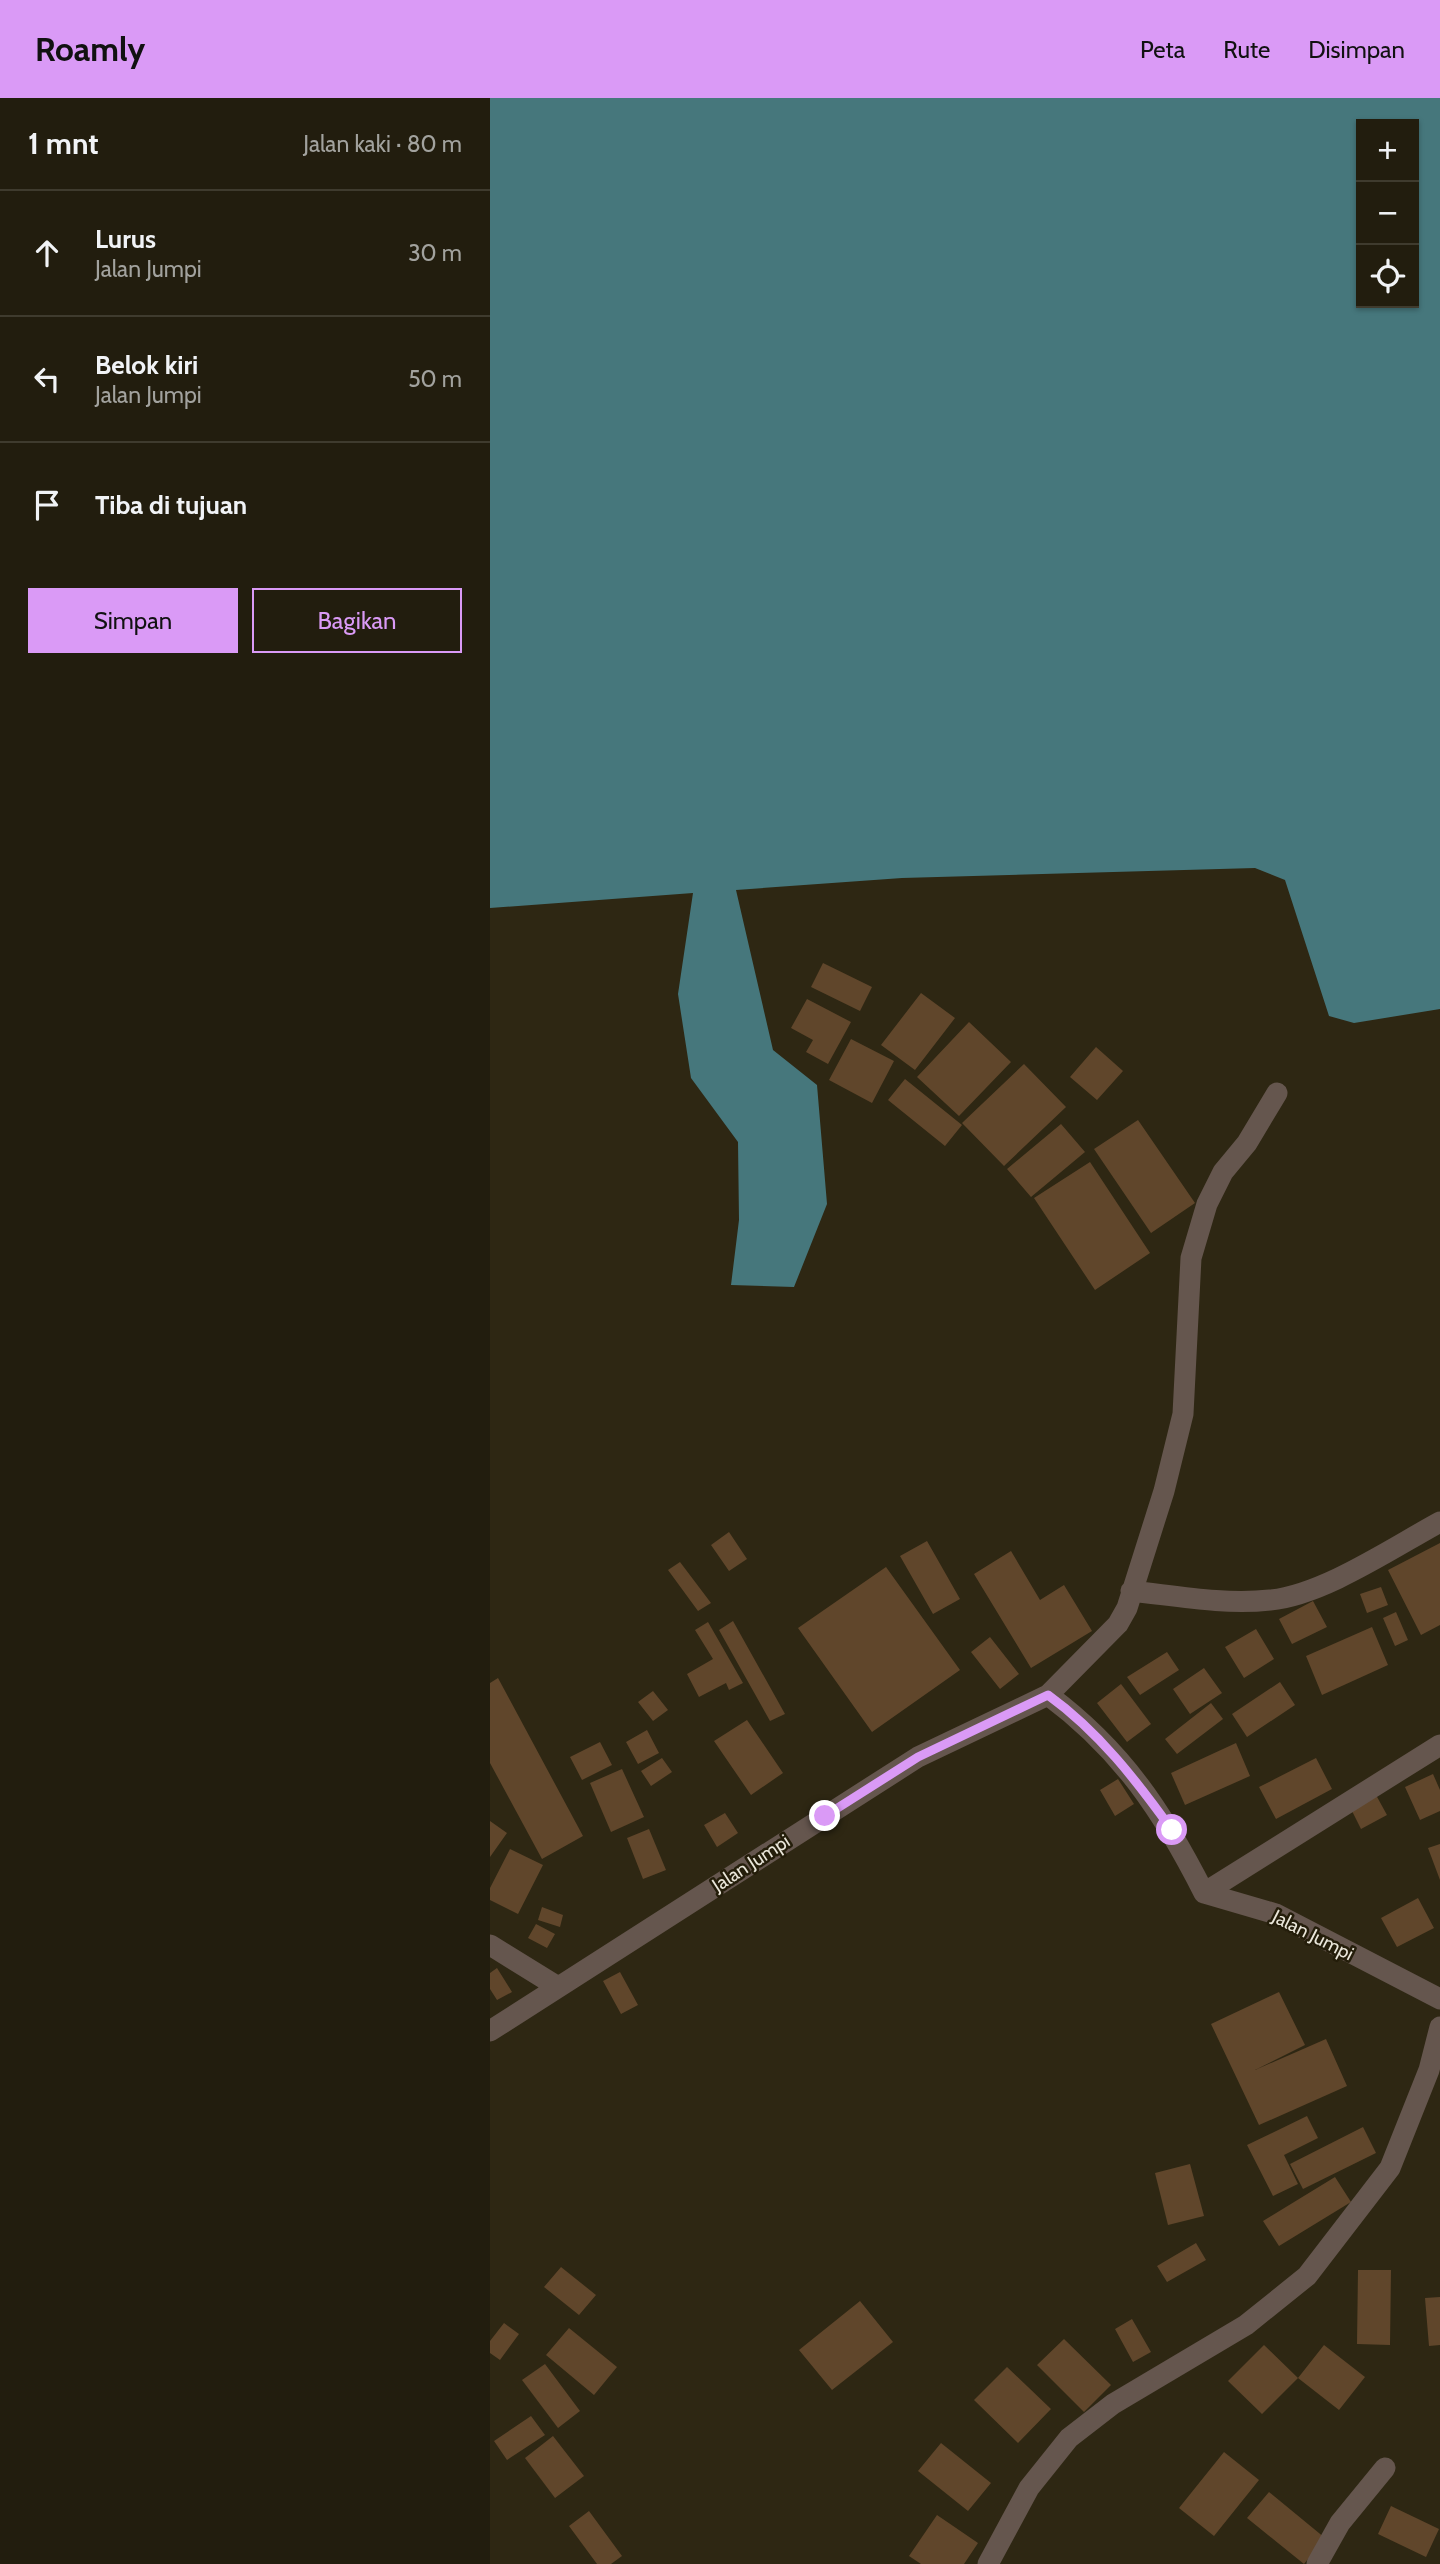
<!DOCTYPE html>
<html lang="id">
<meta charset="utf-8">
<style>
:root{--surface:#221d0e;--page:#2a2617;--text:#f1f3f6;--muted:#a2a29e;--line:#3f3b2e;--accent:#da9af6}
body{margin:0;font-family:Cabin,sans-serif;background:var(--page);color:var(--text)}
.controls{position:absolute;right:21px;top:21px;display:grid;overflow:hidden;border-radius:0px;box-shadow:0 2px 5px #0004}
.controls button{width:63px;height:63px;display:grid;place-items:center;padding:0;border:0;border-bottom:2px solid var(--line);background:var(--surface);color:var(--text);font:35px sans-serif}
.stop{position:absolute;width:21px;height:21px;margin:-16px;border:5px solid #da9af6;border-radius:50%;background:#fff}
.stop.end{background:#da9af6;border-color:#fff;box-shadow:0 2px 7px #0008}
.list{margin:0;padding:0;list-style:none}
h2{display:flex;justify-content:space-between;align-items:center;height:91px;margin:0;padding:0 28px;font-size:30px}
h2 small{font-size:23px;font-weight:400;color:var(--muted)}
.list li{display:grid;grid-template-columns:46px 1fr auto;gap:21px;align-items:center;box-sizing:border-box;height:126px;padding:0 28px;border-top:2px solid var(--line)}
.list b{display:block;font-size:26px;white-space:nowrap}
.list p{margin:0;font-size:23px;white-space:nowrap;color:var(--muted)}
.list em{font-size:23px;font-style:normal;color:var(--muted)}
.actions{display:flex;gap:14px;padding:21px 28px}
.actions a{flex:1;padding:16px 0;border:2px solid var(--accent);border-radius:0px;text-align:center;font-size:24px;color:var(--accent)}
.actions .main{background:var(--accent);color:#111}
.icon{flex:none;width:38px;height:38px;fill:none;stroke:currentColor;stroke-width:2;stroke-linecap:round;stroke-linejoin:round}
.map{position:relative;flex:none;width:950px;height:2466px;overflow:hidden}
header{display:flex;align-items:center;gap:42px;box-sizing:border-box;height:98px;padding:0 35px;background:var(--accent);color:#111}
header strong{font-size:33px}
nav{display:flex;gap:38px;margin-inline-start:auto;font-size:24px}
main{display:flex}
aside{flex:1;background:var(--surface)}
.map>svg:first-child{display:block}
.water{fill:#46777c;fill-rule:evenodd}
.building{fill:#60462b}
.lines{fill:none;stroke-linecap:round;stroke-linejoin:round}
.minor{stroke:#65564e;stroke-width:21}
.route{stroke:#da9af6;stroke-width:9}
.labels{text-anchor:middle;dominant-baseline:central;stroke-width:5;stroke-linejoin:round;paint-order:stroke}
.street-label{font-size:19px;fill:#eae6da;stroke:#241d0a}
</style>
<header>
<strong>Roamly</strong>
<nav><a>Peta</a><a>Rute</a><a>Disimpan</a></nav>
</header>
<main>
<aside>
<h2>1 mnt<small>Jalan kaki · 80 m</small></h2>
<ul class="list">
<li><svg class="icon" aria-label="ahead" viewBox="0 0 24 24"><path d="M12 20V5M6 11l6-6 6 6"/></svg><div><b>Lurus</b><p>Jalan Jumpi</p></div><em>30 m</em></li>
<li><svg class="icon" aria-label="left" viewBox="0 0 24 24"><path d="M17 20v-9H6M10 6l-5 5 5 5"/></svg><div><b>Belok kiri</b><p>Jalan Jumpi</p></div><em>50 m</em></li>
<li><svg class="icon" aria-label="arrive" viewBox="0 0 24 24"><path d="M6 21V4h12l-3 4 3 4H6"/></svg><div><b>Tiba di tujuan</b></div></li>
</ul>
<div class="actions"><a class="main">Simpan</a><a>Bagikan</a></div>
</aside>
<div class="map">
<svg width="950" height="2466" viewBox="0 0 950 2466">
<rect width="100%" height="100%" fill="#2e2713"/>
<path class="water" d="M0,0H950V911L864,925L839,918L795,782L765,770L412,780L246,792L283,952L327,987L337,1106L304,1189L241,1187L249,1122L248,1044L201,980L188,896L203,795L0,810ZM924,26V205H871V26Z"/>
<path class="building" d="M333,865L382,889L370,913L321,889Z
M431,895L465,920L425,972L391,947Z
M317,901L361,924L338,966L316,954L323,942L301,930Z
M479,924L521,964L469,1018L427,979Z
M361,941L404,963L382,1005L339,982Z
M606,949L633,973L607,1002L580,979Z
M534,966L576,1009L514,1068L472,1025Z
M415,981L472,1027L455,1048L398,1002Z
M648,1022L705,1105L661,1135L604,1051Z
M571,1026L595,1054L541,1099L517,1071Z
M600,1064L660,1155L605,1192L544,1100Z
M239,1434L257,1461L239,1473L221,1447Z
M437,1443L470,1501L443,1516L410,1458Z
M950,1445V1527L931,1537L898,1472Z
M521,1453L550,1502L574,1487L602,1533L541,1570L484,1476Z
M190,1464L221,1505L208,1513L178,1472Z
M396,1469L470,1572L382,1634L308,1530Z
M891,1489L898,1507L877,1515L870,1496Z
M823,1503L837,1529L802,1546L789,1521Z
M906,1514L918,1542L905,1548L893,1520Z
M243,1523L295,1616L280,1623L229,1532Z
M218,1524L253,1585L239,1592L236,1585L209,1599L197,1576L223,1561L205,1532Z
M882,1529L898,1567L832,1597L816,1558Z
M766,1531L784,1561L754,1580L735,1549Z
M500,1539L529,1576L510,1591L481,1554Z
M677,1554L689,1572L650,1597L637,1579Z
M714,1570L732,1595L700,1616L683,1591Z
M8,1580L93,1738L52,1761L0,1665V1585Z
M790,1584L805,1607L757,1639L742,1616Z
M631,1586L661,1626L637,1644L607,1605Z
M163,1593L178,1612L163,1623L148,1604Z
M721,1605L733,1621L687,1656L675,1641Z
M257,1622L293,1675L261,1697L224,1643Z
M157,1632L169,1655L148,1666L136,1644Z
M110,1644L122,1667L92,1682L80,1659Z
M746,1645L760,1678L695,1707L681,1675Z
M172,1660L182,1674L161,1688L151,1673Z
M826,1660L842,1691L786,1721L769,1689Z
M132,1671L154,1719L121,1734L100,1685Z
M943,1676L950,1692V1713L930,1722L915,1689Z
M628,1681L644,1706L625,1718L610,1692Z
M886,1697L897,1717L871,1731L861,1711Z
M235,1715L248,1735L227,1749L214,1727Z
M0,1723L17,1735L0,1759Z
M159,1731L176,1772L153,1781L137,1740Z
M950,1746V1782L938,1750Z
M20,1751L53,1767L28,1816L0,1802V1790Z
M928,1800L944,1830L907,1849L891,1820Z
M52,1809L73,1817L70,1829L48,1822Z
M46,1826L65,1836L57,1850L38,1840Z
M7,1870L22,1894L7,1902L0,1891V1875Z
M130,1874L148,1907L131,1916L113,1883Z
M789,1894L815,1947L765,1972L836,1941L857,1988L769,2027L721,1926Z
M817,2018L828,2040L794,2057L808,2086L783,2098L757,2047Z
M873,2029L886,2055L813,2091L800,2066Z
M700,2066L714,2118L678,2127L665,2075Z
M845,2079L861,2104L789,2148L773,2123Z
M706,2145L716,2162L677,2184L667,2168Z
M71,2169L106,2197L89,2217L54,2189Z
M868,2172H901L900,2247L867,2246Z
M950,2199V2247L939,2248L935,2200Z
M370,2203L403,2244L342,2292L309,2252Z
M642,2221L661,2254L643,2264L625,2231Z
M14,2225L29,2236L10,2262L0,2255V2243Z
M79,2230L127,2269L104,2297L56,2257Z
M574,2241L621,2287L594,2314L547,2267Z
M774,2247L808,2280L772,2316L738,2283Z
M834,2247L875,2279L849,2312L808,2280Z
M55,2266L90,2313L68,2330L32,2282Z
M517,2269L561,2311L528,2345L484,2302Z
M41,2318L55,2337L17,2362L4,2343Z
M63,2338L94,2378L65,2400L35,2360Z
M451,2345L501,2385L478,2413L428,2373Z
M734,2354L769,2382L724,2438L689,2410Z
M779,2394L835,2440L814,2466L757,2420Z
M901,2408L949,2431L936,2459L888,2436Z
M99,2413L132,2458L121,2466H107L79,2428Z
M447,2417L488,2445L474,2466H431L419,2458Z"/>
<g class="lines">
<path class="minor" d="M641,1493C687,1498 734,1507 780,1502C833,1497 902,1450 950,1424
M558,1597L628,1526L637,1510L674,1393L693,1316L701,1160L717,1106L733,1074L757,1045L787,995
M714,1795L950,1647
M0,1847L68,1889
M0,1933L428,1659L558,1597C632,1652 673,1714 714,1795L786,1816L950,1901
M498,2466L539,2390L579,2340L623,2306L756,2227L817,2178L900,2070L939,1972L950,1929
M827,2466L850,2425L895,2370"/>
</g>
<g class="lines">
<path class="route" d="M335,1718L428,1659L558,1597C609,1634 646,1682 682,1732"/>
</g>
<g class="labels">
<g class="street-label">
<text transform="translate(261 1765) rotate(-33)">Jalan Jumpi</text>
<text transform="translate(823 1837) rotate(27)">Jalan Jumpi</text>
</g>
</g>
</svg>
<div class="controls">
<button>+</button>
<button>−</button>
<button><svg class="icon" aria-label="locate" viewBox="0 0 24 24"><circle cx="12" cy="12" r="6"/><path d="M12 2v4M12 18v4M2 12h4M18 12h4"/></svg></button>
</div>
<div class="stop" style="left:682px;top:1732px"></div>
<div class="stop end" style="left:335px;top:1718px"></div>
</div>
</main>
